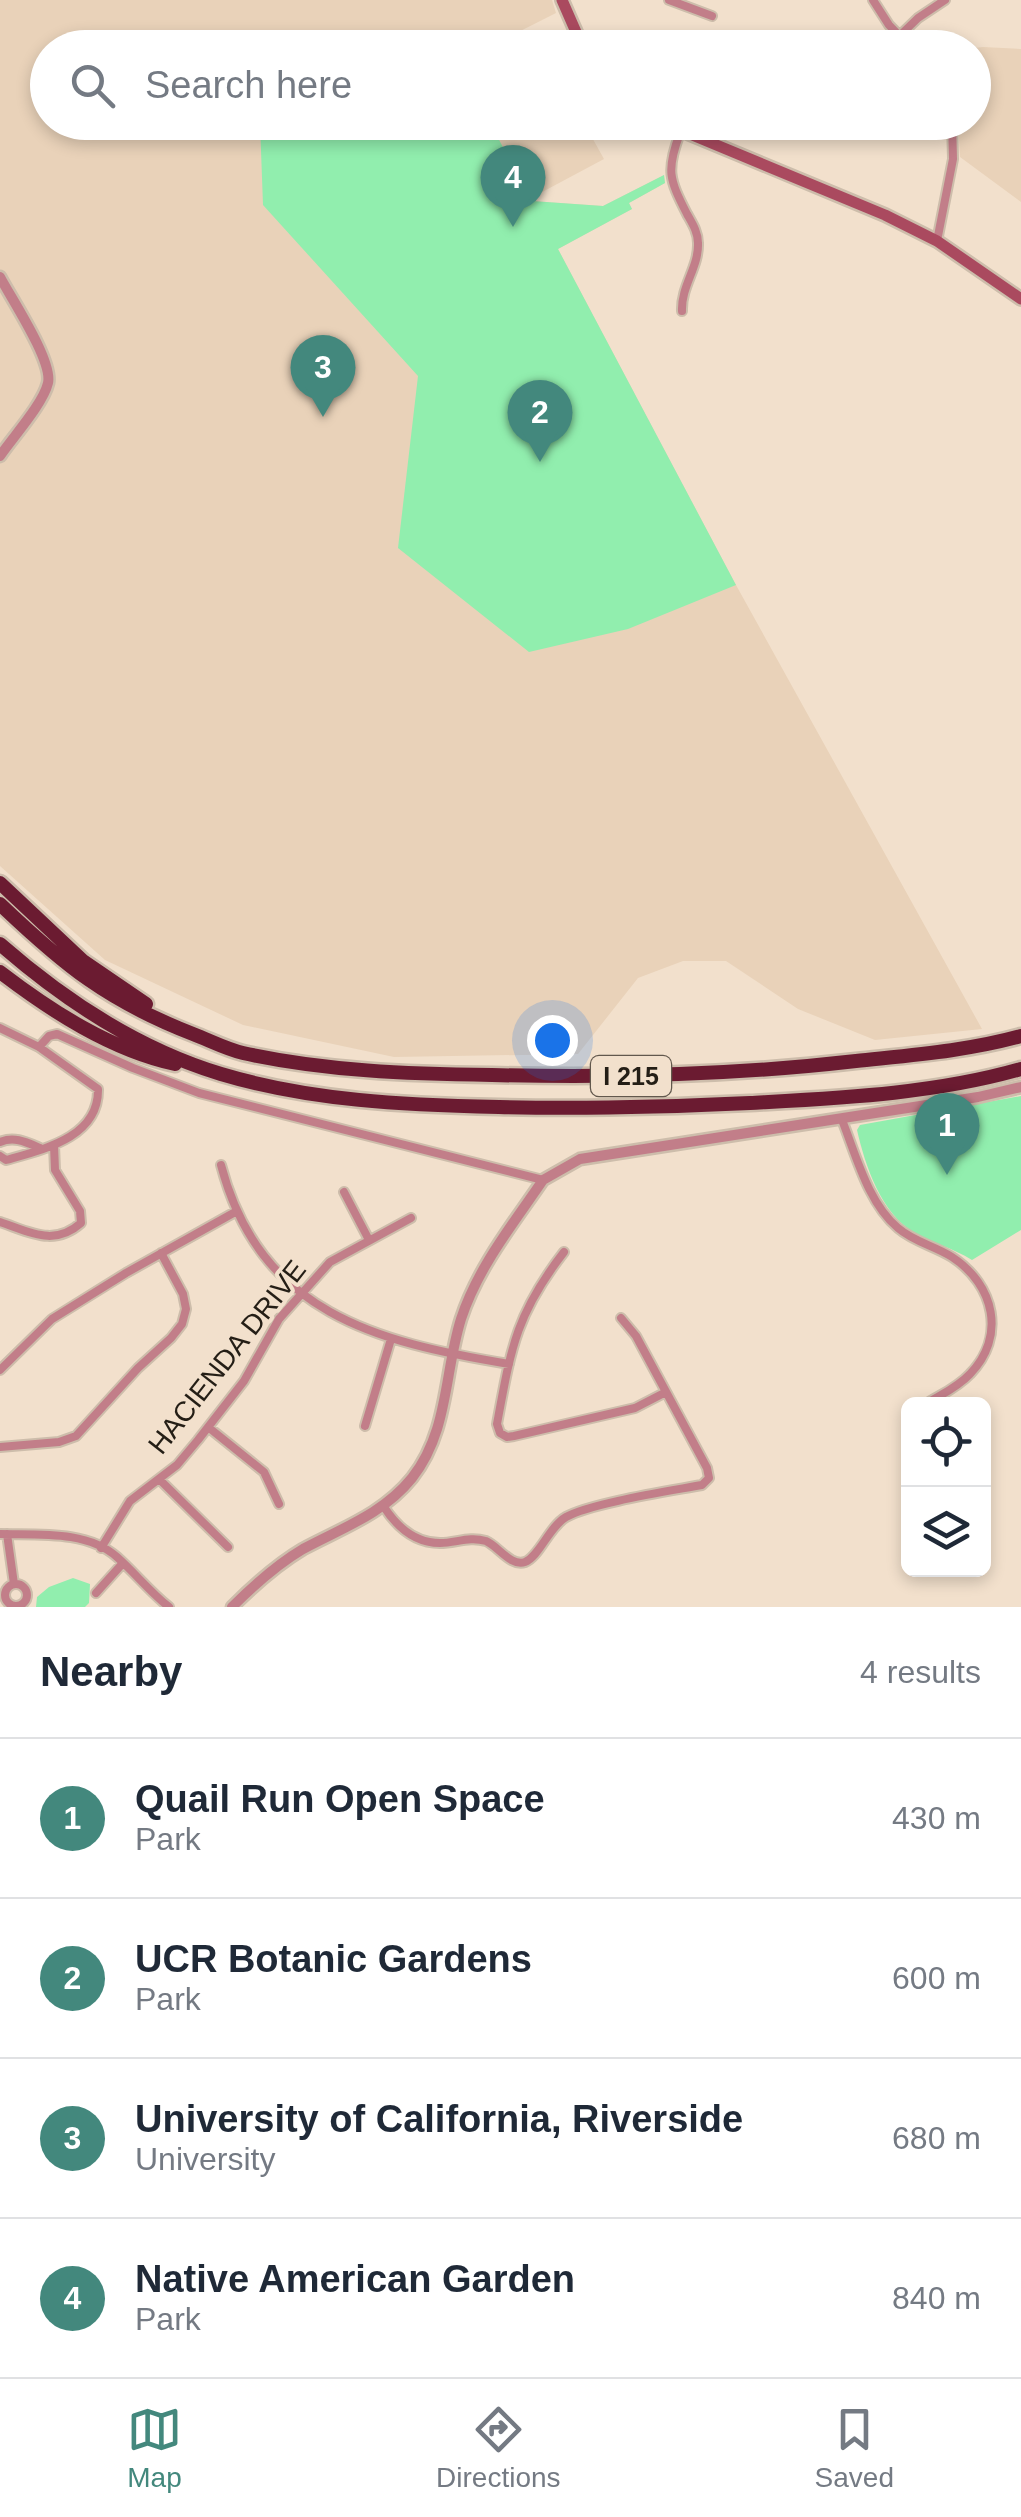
<!DOCTYPE html>
<style>
:root{--surface:#fff;--page:#f6f6f7;--text:#1f2937;--muted:#747a83;--line:#e0e1e3;--accent:#43887d}
body{margin:0;font-family:Arial,sans-serif;background:var(--page);color:var(--text)}
.controls{position:absolute;right:30px;bottom:30px;display:grid;overflow:hidden;border-radius:15px;box-shadow:0 5px 15px #0003}
.controls button{width:90px;height:90px;display:grid;place-items:center;padding:0;border:0;border-bottom:2px solid var(--line);background:var(--surface);color:var(--text);font:50px sans-serif}
.you{position:absolute;left:552px;top:1040px;width:35px;height:35px;margin:-25px;border:8px solid #fff;border-radius:50%;background:#1a73e8;box-shadow:0 0 0 15px #1a73e833}
.badge{display:grid;place-items:center;width:65px;height:65px;border-radius:50%;background:var(--accent);color:#fff;font-size:32px;font-weight:700}
.pin{position:absolute;translate:-50% -82px;filter:drop-shadow(0 2px 5px #0008)}
.pin::after{content:'';position:absolute;top:52px;width:35px;height:30px;background:inherit;clip-path:polygon(0 0,100% 0,50% 100%)}
.list{margin:0;padding:0;list-style:none}
h2{display:flex;justify-content:space-between;align-items:center;height:130px;margin:0;padding:0 40px;font-size:42px}
h2 small{font-size:32px;font-weight:400;color:var(--muted)}
.list li{display:grid;grid-template-columns:65px 1fr auto;gap:30px;align-items:center;box-sizing:border-box;height:160px;padding:0 40px;border-top:2px solid var(--line)}
.list b{display:block;font-size:38px;white-space:nowrap}
.list p{margin:0;font-size:32px;white-space:nowrap;color:var(--muted)}
.list em{font-size:32px;font-style:normal;color:var(--muted)}
.icon{flex:none;width:55px;height:55px;fill:none;stroke:currentColor;stroke-width:2;stroke-linecap:round;stroke-linejoin:round}
.map{position:relative;flex:none;width:1021px;height:1607px;overflow:hidden}
.search{position:absolute;background:var(--surface);box-shadow:0 5px 15px #0003;left:30px;right:30px;top:30px;height:110px;display:flex;align-items:center;gap:25px;box-sizing:border-box;padding:0 35px;border-radius:55px;color:var(--muted);font-size:38px}
.sheet{height:770px;background:var(--surface)}
nav{display:flex;justify-content:space-around;align-items:center;box-sizing:border-box;height:140px;border-top:2px solid var(--line);background:var(--surface);font-size:28px;color:var(--muted)}
nav a{display:grid;justify-items:center;gap:5px}
nav .on{color:var(--accent)}
.map>svg:first-child{display:block}
.built{fill:#e9d2b9}
.green{fill:#91eeae}
.lines{fill:none;stroke-linecap:round;stroke-linejoin:round}
.minor-casing{stroke:#cdbdab;stroke-width:12}
.tertiary-casing{stroke:#cdbdab;stroke-width:15}
.secondary-casing{stroke:#cdbdab;stroke-width:16}
.motorway-casing{stroke:#cdbdab;stroke-width:19}
.minor{stroke:#c27e89;stroke-width:8}
.tertiary{stroke:#c27e89;stroke-width:10}
.secondary{stroke:#aa4a5f;stroke-width:11}
.motorway{stroke:#6b1b31;stroke-width:14}
.labels{text-anchor:middle;dominant-baseline:central;stroke-width:8;stroke-linejoin:round;paint-order:stroke}
.shield{fill:#f2e0cc;stroke:#62584d;stroke-width:2.5}
.shield-label{font-size:25px;font-weight:bold;fill:#241e16}
.street-label{font-size:28px;fill:#241e16;stroke:#f2e0cc}
</style>
<div class="map">
<svg width="1021" height="1607" viewBox="0 0 1021 1607">
<rect width="100%" height="100%" fill="#f2e0cc"/>
<path class="built" d="M0,0H552L556,13L489,47L48,48V122H536L542,133L563,123H584L604,159L531,198L532,201L603,206L664,175L665,183L629,203L632,209L558,249L736,585L982,1029L875,1040L798,1009L726,961H683L638,978L578,1054L394,1057L243,1025L105,960L0,866Z
M983,47L1021,49V202L960,157L958,123L974,122V48Z"/>
<path class="green" d="M260,123H490L532,201L603,206L664,175L665,183L629,203L632,209L558,249L736,585L628,629L529,652L398,548L418,376L263,205Z
M1021,1096V1230L972,1260C953,1248 932,1243 915,1233C881,1214 865,1165 857,1130L860,1125Z
M73,1578L90,1584L89,1603L85,1607H36L37,1597L49,1587Z"/>
<g class="lines">
<g class="minor-casing">
<path id="minor" d="M669,0L712,16
M873,0L889,25L911,48
M801,43L810,48
M887,48L918,18L945,0
M680,133C666,170 669,179 687,214C692,223 698,232 698,243C699,267 681,286 682,311
M937,241L953,159L952,122
M0,1028L39,1047L98,1089C99,1137 45,1149 6,1160L0,1156
M39,1047L49,1036L57,1034L133,1068L199,1093L543,1180
M842,1120C856,1155 868,1203 898,1228C914,1242 935,1246 952,1257C995,1285 1006,1337 970,1374C957,1388 940,1395 926,1404
M0,1142C14,1136 26,1142 40,1148
M221,1165C260,1313 376,1342 509,1364
M344,1192L369,1240
M0,1222C30,1232 54,1247 81,1223L80,1211L55,1170L54,1145
M564,1252C516,1314 511,1348 497,1424L500,1433L507,1437L514,1436L635,1408L666,1392
M0,1370L52,1319L126,1273L237,1211
M365,1426L391,1339
M208,1427L264,1472L279,1504
M0,1447L59,1442L76,1436L138,1368L171,1338L182,1324L186,1309L183,1294L161,1253
M159,1479L228,1547
M384,1507C397,1527 414,1543 440,1543C456,1543 469,1536 486,1541C498,1546 511,1567 525,1562C539,1557 549,1527 566,1517C591,1503 670,1491 702,1485L709,1478L707,1468L636,1336L621,1318
M0,1534C37,1535 87,1530 117,1557C135,1573 150,1592 169,1607
M7,1534L14,1584
M101,1548L130,1501L177,1465L198,1440L244,1381L279,1319L330,1262L411,1218
M5 1595a11 11 0 1 1 22 0a11 11 0 1 1-22 0Z
M96,1593L123,1563"/>
</g>
<g class="tertiary-casing">
<path id="tertiary" d="M0,277C11,298 53,361 48,383C43,404 13,437 0,456
M232,1607C254,1585 276,1565 303,1549C342,1528 383,1514 412,1478C449,1431 444,1373 461,1319C478,1267 513,1224 543,1180L580,1159L978,1097L1021,1087"/>
</g>
<g class="secondary-casing">
<path id="secondary" d="M562,0L583,48
M661,122L885,215L937,241L1021,299"/>
</g>
<g class="motorway-casing">
<path id="motorway" d="M0,883L83,961L146,1004
M0,904C65,966 108,1001 193,1034C209,1040 226,1049 243,1053C324,1071 410,1074 492,1075C614,1078 735,1075 856,1061C912,1055 967,1051 1021,1036
M0,944C64,1000 138,1049 221,1074C311,1101 406,1105 499,1107C583,1109 666,1107 750,1103C840,1098 934,1094 1021,1069
M0,972C51,1011 111,1050 175,1064"/>
</g>
<use href="#minor" class="minor"/>
<use href="#tertiary" class="tertiary"/>
<use href="#secondary" class="secondary"/>
<use href="#motorway" class="motorway"/>
</g>
<g class="labels">
<rect class="shield" x="591" y="1056" width="80" height="40" rx="8"/>
<g class="shield-label">
<text x="631" y="1076">I 215</text>
</g>
<g class="street-label">
<text transform="translate(227 1357) rotate(-52)">HACIENDA DRIVE</text>
</g>
</g>
</svg>
<div class="controls">
<button><svg class="icon" aria-label="locate" viewBox="0 0 24 24"><circle cx="12" cy="12" r="6"/><path d="M12 2v4M12 18v4M2 12h4M18 12h4"/></svg></button>
<button><svg class="icon" aria-label="layers" viewBox="0 0 24 24"><path d="M12 4l9 5-9 5-9-5zM3 14l9 5 9-5"/></svg></button>
</div>
<div class="you"></div>
<div class="pin badge" style="left:947px;top:1175px">1</div>
<div class="pin badge" style="left:540px;top:462px">2</div>
<div class="pin badge" style="left:323px;top:417px">3</div>
<div class="pin badge" style="left:513px;top:227px">4</div>
<div class="search"><svg class="icon" aria-label="search" viewBox="0 0 24 24"><circle cx="10" cy="10" r="6"/><path d="M15 15l6 6"/></svg>Search here</div>
</div>
<section class="sheet">
<h2>Nearby<small>4 results</small></h2>
<ul class="list">
<li><span class="badge">1</span><div><b>Quail Run Open Space</b><p>Park</p></div><em>430 m</em></li>
<li><span class="badge">2</span><div><b>UCR Botanic Gardens</b><p>Park</p></div><em>600 m</em></li>
<li><span class="badge">3</span><div><b>University of California, Riverside</b><p>University</p></div><em>680 m</em></li>
<li><span class="badge">4</span><div><b>Native American Garden</b><p>Park</p></div><em>840 m</em></li>
</ul>
</section>
<nav>
<a class="on"><svg class="icon" aria-label="map" viewBox="0 0 24 24"><path d="M3 6l6-2 6 2 6-2v14l-6 2-6-2-6 2zM9 4v14M15 6v14"/></svg>Map</a>
<a><svg class="icon" aria-label="directions" viewBox="0 0 24 24"><path d="M12 3l9 9-9 9-9-9zM9 14v-3h6M13 9l2 2-2 2"/></svg>Directions</a>
<a><svg class="icon" aria-label="saved" viewBox="0 0 24 24"><path d="M7 4h10v16l-5-4-5 4z"/></svg>Saved</a>
</nav>
